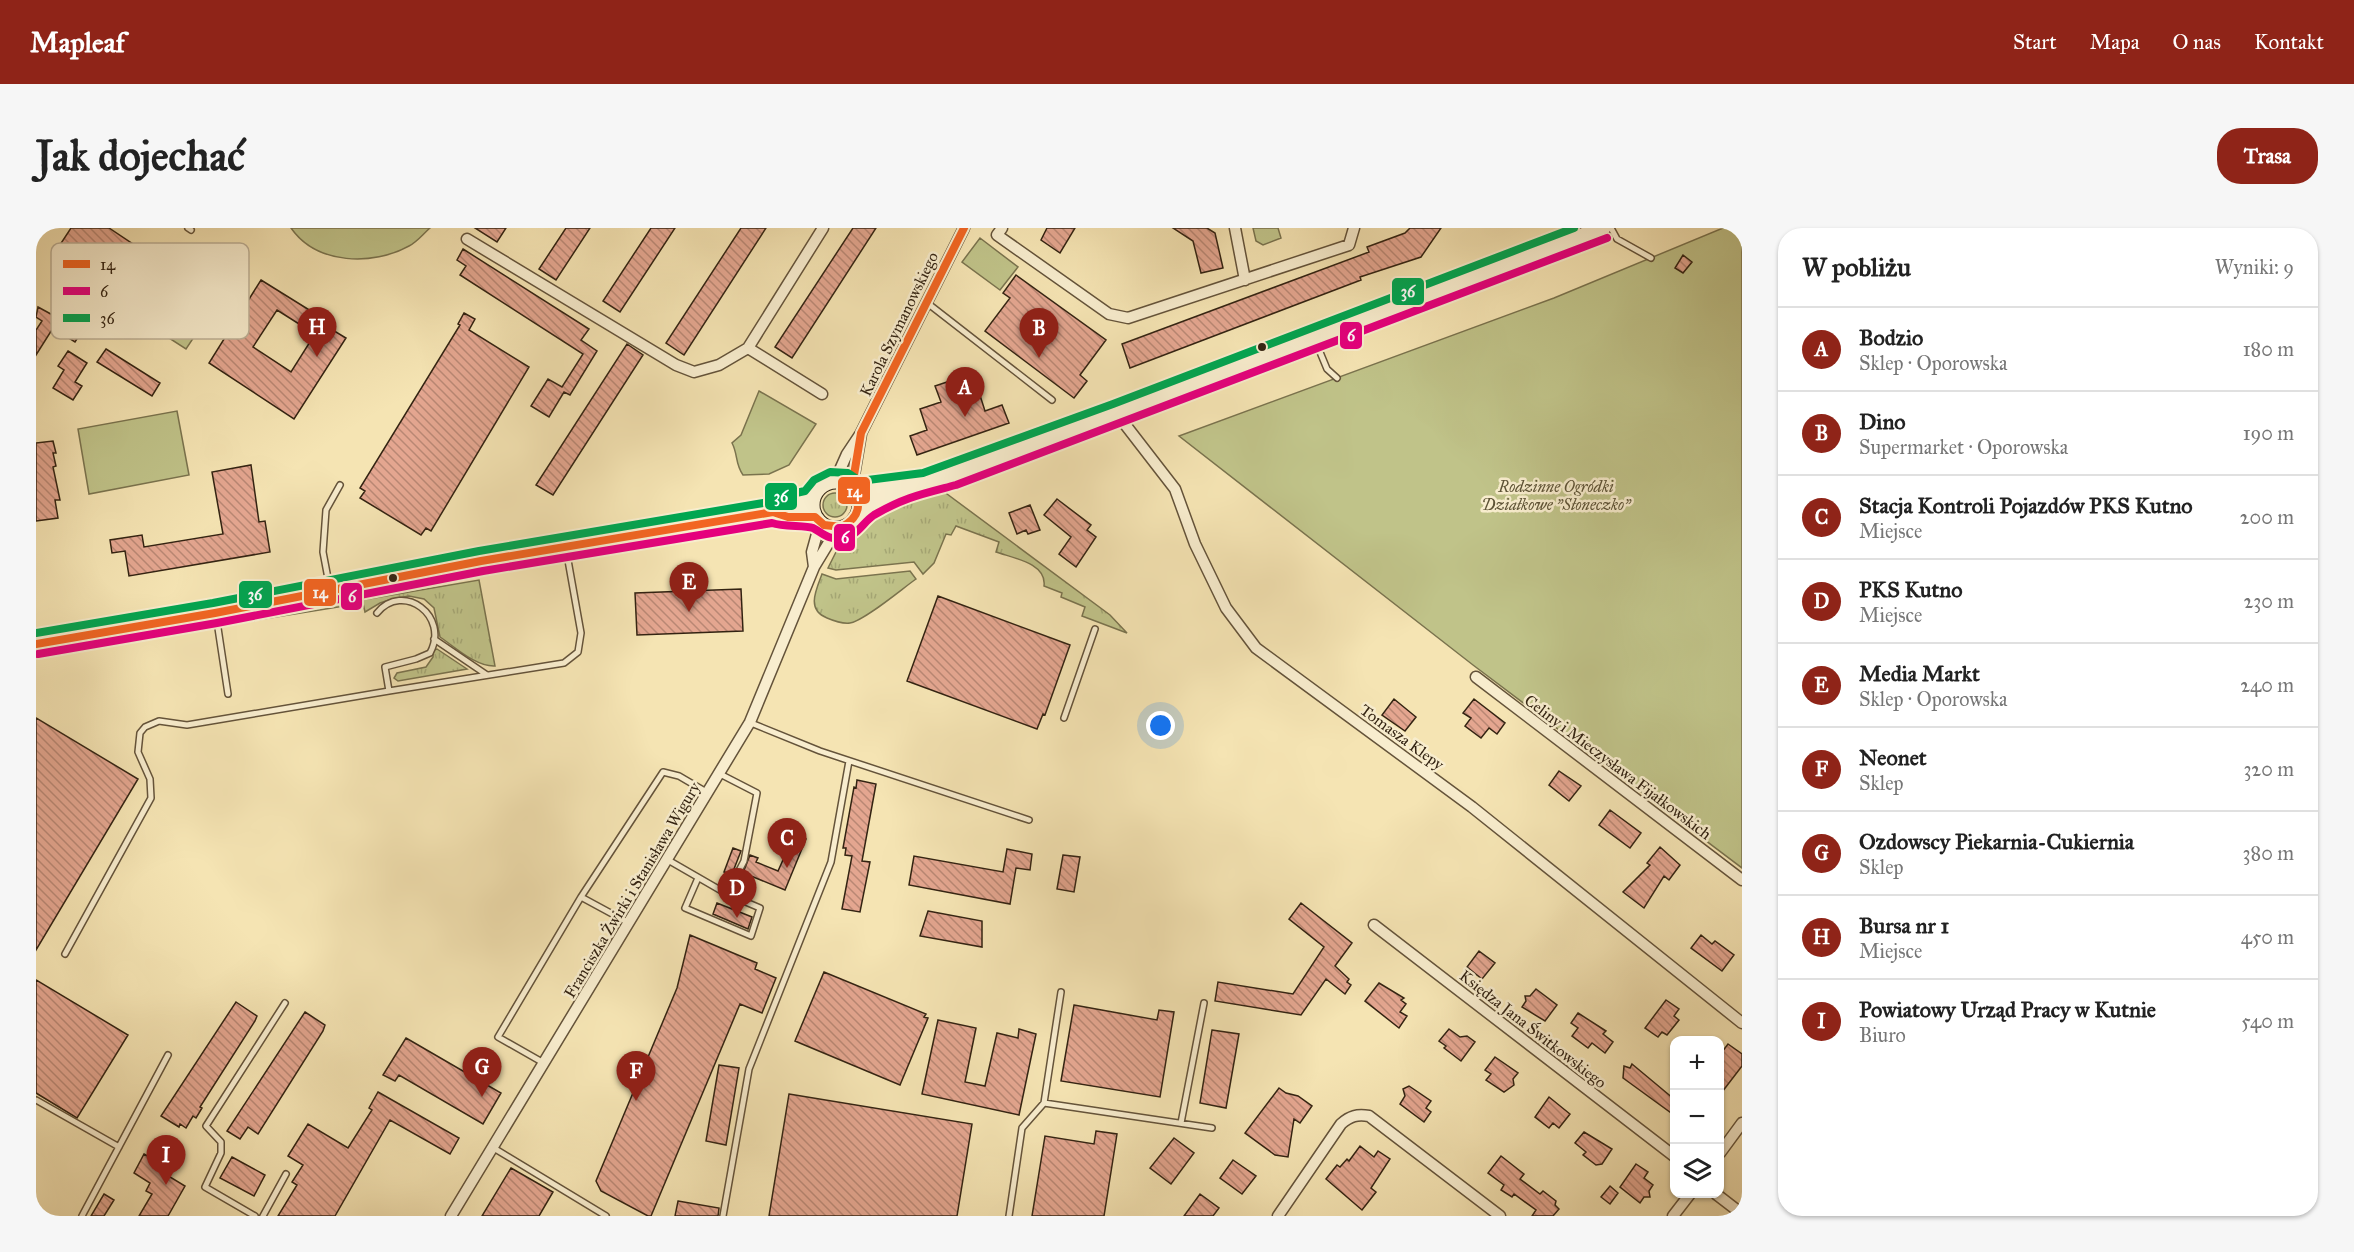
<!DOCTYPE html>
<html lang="pl">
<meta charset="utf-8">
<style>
:root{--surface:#fff;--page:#f6f6f6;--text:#222;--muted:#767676;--line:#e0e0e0;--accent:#8f2418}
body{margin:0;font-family:"IM FELL Great Primer",serif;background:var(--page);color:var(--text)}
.controls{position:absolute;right:18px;bottom:18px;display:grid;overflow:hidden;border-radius:12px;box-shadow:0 2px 4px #0004}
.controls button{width:54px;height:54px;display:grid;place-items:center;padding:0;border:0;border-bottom:2px solid var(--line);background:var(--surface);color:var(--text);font:30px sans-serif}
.you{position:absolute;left:1125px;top:498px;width:21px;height:21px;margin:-15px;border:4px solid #fff;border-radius:50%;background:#1a73e8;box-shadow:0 0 0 9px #1a73e833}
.badge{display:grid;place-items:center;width:39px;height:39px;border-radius:50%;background:var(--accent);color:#fff;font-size:20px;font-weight:700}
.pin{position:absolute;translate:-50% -50px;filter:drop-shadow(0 2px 3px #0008)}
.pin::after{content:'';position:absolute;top:32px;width:21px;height:18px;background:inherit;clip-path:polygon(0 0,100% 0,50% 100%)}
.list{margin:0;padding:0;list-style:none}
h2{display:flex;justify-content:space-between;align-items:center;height:78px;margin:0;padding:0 24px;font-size:26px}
h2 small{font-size:20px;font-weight:400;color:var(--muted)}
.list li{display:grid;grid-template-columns:39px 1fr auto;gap:18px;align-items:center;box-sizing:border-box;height:84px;padding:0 24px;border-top:2px solid var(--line)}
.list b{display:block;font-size:22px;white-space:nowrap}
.list p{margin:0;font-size:20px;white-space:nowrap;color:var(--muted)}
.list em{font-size:20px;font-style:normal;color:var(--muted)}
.icon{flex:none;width:33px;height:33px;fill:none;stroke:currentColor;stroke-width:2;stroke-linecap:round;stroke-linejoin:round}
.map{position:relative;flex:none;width:1706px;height:988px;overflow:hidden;border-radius:24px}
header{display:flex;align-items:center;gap:36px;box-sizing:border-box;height:84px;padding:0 30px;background:var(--accent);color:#fff}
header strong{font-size:28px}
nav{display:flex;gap:33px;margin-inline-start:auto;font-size:21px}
.intro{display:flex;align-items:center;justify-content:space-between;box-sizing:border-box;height:144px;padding:0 36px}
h1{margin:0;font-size:42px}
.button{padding:15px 27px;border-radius:24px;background:var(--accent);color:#fff;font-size:21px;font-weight:700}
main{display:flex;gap:36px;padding:0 36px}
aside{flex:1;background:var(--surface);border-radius:24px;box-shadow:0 2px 4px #0004}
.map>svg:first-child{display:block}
.grass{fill:url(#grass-tufts);stroke:#7a734e;stroke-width:1.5}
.green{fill:#c0c389;stroke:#7a734e;stroke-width:1.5}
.building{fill:url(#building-back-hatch);stroke:#332312;stroke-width:1.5;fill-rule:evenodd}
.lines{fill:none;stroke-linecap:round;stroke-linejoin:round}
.lane-casing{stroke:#64533a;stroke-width:8}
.street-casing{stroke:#64533a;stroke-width:13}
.secondary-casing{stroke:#332312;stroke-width:17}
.lane{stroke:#f8edce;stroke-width:5}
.street{stroke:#f8edce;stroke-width:10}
.secondary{stroke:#f8edce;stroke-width:15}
.bus-1-casing{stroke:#f8edce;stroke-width:12}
.bus-2-casing{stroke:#f8edce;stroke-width:12}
.bus-3-casing{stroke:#f8edce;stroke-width:12}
.bus-1{stroke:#f26522;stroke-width:8}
.bus-2{stroke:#e5007d;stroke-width:8}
.bus-3{stroke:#00a651;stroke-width:8}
.bus-dot{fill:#332312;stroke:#f8edce;stroke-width:2}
.labels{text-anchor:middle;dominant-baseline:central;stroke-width:5;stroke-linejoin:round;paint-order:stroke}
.street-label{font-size:16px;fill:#332312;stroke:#f8edce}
.park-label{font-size:16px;font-style:italic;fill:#5d5336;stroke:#f8edce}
.key{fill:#f8edce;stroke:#bdb096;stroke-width:1.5}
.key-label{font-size:16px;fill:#332312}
.line-badge{stroke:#f8edce;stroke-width:2}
.badge-label{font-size:16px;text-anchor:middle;font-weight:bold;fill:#fff}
</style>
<header>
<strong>Mapleaf</strong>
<nav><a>Start</a><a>Mapa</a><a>O nas</a><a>Kontakt</a></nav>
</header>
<div class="intro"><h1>Jak dojechać</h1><a class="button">Trasa</a></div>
<main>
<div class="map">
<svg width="1706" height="988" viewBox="0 0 1706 988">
<defs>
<pattern id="grass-tufts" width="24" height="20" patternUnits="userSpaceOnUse" patternTransform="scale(1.5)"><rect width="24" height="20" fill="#c0c389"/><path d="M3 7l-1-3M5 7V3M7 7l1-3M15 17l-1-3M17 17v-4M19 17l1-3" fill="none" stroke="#a5a775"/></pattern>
<pattern id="building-back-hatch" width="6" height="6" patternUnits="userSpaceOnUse" patternTransform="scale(1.5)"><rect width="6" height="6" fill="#e4a690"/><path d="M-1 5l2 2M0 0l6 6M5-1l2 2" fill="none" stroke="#b98774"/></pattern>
</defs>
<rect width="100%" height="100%" fill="#f5e4b3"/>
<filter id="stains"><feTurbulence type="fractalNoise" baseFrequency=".00333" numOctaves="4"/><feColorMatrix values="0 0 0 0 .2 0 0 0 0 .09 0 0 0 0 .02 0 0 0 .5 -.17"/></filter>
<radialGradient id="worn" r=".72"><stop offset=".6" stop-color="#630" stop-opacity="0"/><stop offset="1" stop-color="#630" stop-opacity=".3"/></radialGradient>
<path class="grass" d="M907,263L1074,387L1091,405L1046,388L1049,379L1025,369L1026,365L1008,358C1011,335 977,330 960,324L963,314L920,298L915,307L910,306L898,335L887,346L878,334L800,342L792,340L805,314L825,302L839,286Z
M787 277a12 12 0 1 1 24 0a12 12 0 1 1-24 0Z
M874,343L880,351C867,360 828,393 814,395C806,396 798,393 791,390C770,382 780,362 786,346L800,351Z
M443,352L459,438C440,439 419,419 404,409L398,380L388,371L373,368L356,371L344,375L329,384L327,375L209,394V392Z
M401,421L431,441L362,453L358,450L361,445L390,439L397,429V422Z"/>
<path class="green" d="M255,0H394C387,6 381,14 373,18C337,38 281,37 255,0Z
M1217,0H1242L1245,10L1227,17L1220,13Z
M1687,0H1706V640L1437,437L1143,208L1518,70Z
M944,10L982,39L964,62L926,34Z
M152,19L198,49L150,121L105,92Z
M723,163L780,196L753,237L733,246L707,247C699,236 702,226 696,215L705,207Z
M141,183L153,247L53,266L42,201Z"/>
<path class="building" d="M35,0H73L124,34L103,64L42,24L31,39L16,29Z
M439,0H470L461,14Z
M530,0H554L520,52L503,41Z
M615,0H639L584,84L567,73Z
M705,0H730L648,127L630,115Z
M817,0H840L756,130L739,119Z
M1011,0H1039L1024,25L1005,12Z
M1137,0H1171L1179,5L1187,40L1165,45L1157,13Z
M1374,0H1405L1385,29L1324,49L1325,52L1094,140L1086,116L1333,24L1331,19L1369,5Z
M427,21L553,101L545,112L561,123L534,167L528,164L513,189L495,178L512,151L526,159L547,126L424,47L430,38L421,32Z
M1647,27L1656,34L1647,45L1639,40Z
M980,47L1070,112L1044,147L1051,153L1038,170L949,103L974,70L967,65Z
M225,52L283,88L280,92L310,110L258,191L173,135ZM241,82L279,106L255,144L217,119Z
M2,79L46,103L39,114L17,100L0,127V102L6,93L0,89Z
M428,85L439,91L433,102L493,139L395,303L390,300L385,307L324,270L329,263L324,260L424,97L422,96Z
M591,116L607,127L517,267L500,257Z
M70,121L124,155L116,168L61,134Z
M32,123L51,135L39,154L46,158L37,172L17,160L28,142L22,138Z
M926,149L932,165L942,161L949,183L966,177L973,195L881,227L874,208L891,202L884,181L905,174L899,158Z
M17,213L20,225H17L20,238L17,239L24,272H19L22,290L0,293V215Z
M215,237L223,294L229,293L234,324L93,348L89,323L76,325L74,312L106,307L108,319L187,306L176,244Z
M1021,271L1055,297L1051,302L1060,309L1040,339L1023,326L1035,309L1008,287Z
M994,277L1004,302L992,306L990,302L981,306L973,285Z
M705,361L707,403L601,407L599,365Z
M902,368L1034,417L1009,487L1007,486L1001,501L871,453Z
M1358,471L1380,489L1369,503L1346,487Z
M1438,471L1469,495L1461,506L1453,500L1445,510L1429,498L1435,490L1427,485Z
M0,490L102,551L0,722Z
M1523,543L1545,558L1533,573L1513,557Z
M821,552L840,556L826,633L834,634L824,684L806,681L816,628L809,627L810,620H807L818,559L820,560Z
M1574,582L1605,605L1594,620L1563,597Z
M754,604L770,611L749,662L715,648L713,653L705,650L714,627L722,630L720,634L742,643L751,623L747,622Z
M1624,619L1644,637L1633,652L1628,648L1608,680L1587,664L1614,637L1611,635Z
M697,620L705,623L696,646L688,644Z
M971,621L996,626L994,642L980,640L974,676L873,657L878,628L967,644Z
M1027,627L1044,629L1038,664L1021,661Z
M681,675L716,689L712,701L677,686Z
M1265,675L1316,715L1299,738L1313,751L1311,754L1315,757L1309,766L1290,751L1265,787L1179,773L1182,754L1257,766L1288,719L1253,691Z
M892,683L946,693V719L884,708Z
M654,707L721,735L719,741L740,750L726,785L704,776L615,988H612L565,963L560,953L641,760Z
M1665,707L1676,716L1679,713L1698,727L1686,743L1655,720Z
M1443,723L1459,735L1446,751L1431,739Z
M788,744L890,786L888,789L892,790L864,857L759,813Z
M0,752L92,807L41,890L0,865Z
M1343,755L1368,770L1365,772L1370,776L1364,784L1371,788L1363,800L1329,773Z
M1500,761L1521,777L1509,793L1486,779L1490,773L1489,768H1494Z
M1630,772L1643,781L1638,788L1643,792L1631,807L1626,804L1622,809L1609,800Z
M200,774L221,788L219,793L164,879L166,880L160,890L157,888L150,900L144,896L143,899L125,888Z
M1038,777L1121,792L1123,782L1138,784L1124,869L1025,853Z
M269,784L289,797L287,803L222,906L212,899L204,911L191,903Z
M1542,785L1570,803L1567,806L1577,814L1569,825L1556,815L1552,820L1536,808L1542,800L1535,795Z
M902,792L940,800L929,854L949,858L961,805L982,810L983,801L1000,806L983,887L886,866Z
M1413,801L1424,809L1431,808L1439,814L1425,833L1408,820L1410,818L1403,813Z
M1176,802L1203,806L1190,880L1164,875Z
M370,810L465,865L447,896L363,847L359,853L347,847Z
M1692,816L1706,826V838L1683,868V828Z
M1459,829L1482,845L1477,851L1478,857L1468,864L1450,852L1455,846L1449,842Z
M1596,836L1638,871V887L1587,850L1588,838L1594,840Z
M683,837L703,840L690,917L670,913Z
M1373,858L1395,873L1390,880L1395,884L1388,894L1364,876L1369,868L1367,861Z
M1243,860L1250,865L1262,868L1276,878L1264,895L1258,891L1252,929L1239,927L1209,905Z
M342,864L423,910L414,926L354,892L299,988H242L261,957L256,954L267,937L252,928L272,896L312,920L336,882L333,880Z
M753,866L936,896L921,988H733Z
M1513,869L1534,886L1523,900L1517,895L1513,900L1499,889Z
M1060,903L1081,906L1068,988H996L1009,908L1058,916Z
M1548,904L1576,921L1566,936L1560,937L1547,927L1550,924L1539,915Z
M1138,910L1158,925L1135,956L1114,940Z
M1324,918L1338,929L1342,923L1354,931L1335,960L1340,964L1326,982L1290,951L1301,937L1304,939L1311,931L1313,933Z
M108,926L132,940L129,946L149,958L132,988H103L116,966L110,963L114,955L98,945Z
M1465,928L1488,946L1484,951L1504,966L1507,963L1520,973L1519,977L1523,981L1517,988H1496L1500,982L1478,966L1476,969L1465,962L1468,957L1452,945Z
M196,929L229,947L218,968L184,950Z
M1197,932L1220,948L1206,966L1184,950Z
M1600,936L1612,944L1608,950L1617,957L1613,963L1614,969H1608L1604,975L1584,959Z
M475,940L517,964L503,988H446Z
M1574,958L1582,965L1574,976L1565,969Z
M68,966L78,972L68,988H55Z
M1164,966L1183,980L1177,988H1148Z
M642,973L683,980L682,988H639Z"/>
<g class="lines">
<g class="lane-casing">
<path id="lane" d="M152,0L155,2
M1575,0L1581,11L1615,30
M890,74L1016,172
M1279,112L1291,141L1301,150
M294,361L287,324L290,282L304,257
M341,385C367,353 414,388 394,425L380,431L349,439L353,463L528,435L542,424L545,405L530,321
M180,387L192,466
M398,411L451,447
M1028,490L1059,401
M715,495L784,523L993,592
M632,632L691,666L708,633L721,565L684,546
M662,650L649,680L715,708L724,680L691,666
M593,695L545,669L627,544L643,548L672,565
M29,726L115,570L114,551L102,524L104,505L109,499L123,493L151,497L353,463
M506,834L462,809L545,669
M0,872L83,919
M1008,875L1025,764
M1145,895L1168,775
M456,919L570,988
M46,988L132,827
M219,988L169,959L185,925V914L170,898L249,775
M227,988L250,946
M687,988L713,841L795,634L813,533
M973,988L986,900L1008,875L1176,900"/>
</g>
<g class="street-casing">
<path id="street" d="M966,0L961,7L1073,86L1092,90L1313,17L1318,0
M1199,0L1209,52
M431,11L640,137L658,144L683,137L712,120L787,0
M712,120L786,166
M1081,186L1139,261L1159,316L1190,380L1220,420L1436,579L1706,795
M799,253L811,226L825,205L928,0
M816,259L825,206
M778,339L776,324L784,295
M1440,449L1706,652
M1338,697L1638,928
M1684,925L1706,895
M1680,966L1706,986
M415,988L714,494L778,339L801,301
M1242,988L1305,896C1314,888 1321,886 1333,888L1464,988
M1637,988L1654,966"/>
</g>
<g class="secondary-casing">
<path id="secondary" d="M776 277a24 24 0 1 1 48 0a24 24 0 1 1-48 0Z
M820,264L849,259L864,260L916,247L1567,0
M737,284L752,289H779
M823,284L864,260
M0,416L179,385L445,333L737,284L745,279L776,272"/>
</g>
<use href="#lane" class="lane"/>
<use href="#street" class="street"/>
<use href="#secondary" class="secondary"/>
<g class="bus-1-casing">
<path id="bus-1" d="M0,416L179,385L445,333L737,284L752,289H779L788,297L806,299C824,289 826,276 816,259L825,205L928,0"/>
</g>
<g class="bus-2-casing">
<path id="bus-2" d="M2,426L181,395L447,343L736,295C748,299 769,297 777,300C788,306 792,312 806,310C821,309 827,294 838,287C869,269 886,266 920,257L1571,10"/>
</g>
<g class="bus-3-casing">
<path id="bus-3" d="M0,405L177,375L443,323L733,274L742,269L769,263L778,252L794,244L812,245L824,253L887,245L1077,176L1538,0"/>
</g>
<use href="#bus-1" class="bus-1"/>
<use href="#bus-2" class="bus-2"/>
<use href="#bus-3" class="bus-3"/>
</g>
<g class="bus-dot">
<circle cx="1226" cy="119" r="5"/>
<circle cx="357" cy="350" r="5"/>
</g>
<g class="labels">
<g class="street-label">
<text transform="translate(863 96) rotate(-64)">Karola Szymanowskiego</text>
<text transform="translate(1366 509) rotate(36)">Tomasza Klepy</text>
<text transform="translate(1582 539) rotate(37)">Celiny i Mieczysława Fijałkowskich</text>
<text transform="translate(596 662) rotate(-59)">Franciszka Żwirki i Stanisława Wigury</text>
<text transform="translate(1497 801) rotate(38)">Księdza Jana Świtkowskiego</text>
</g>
<g class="park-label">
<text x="1520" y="258">Rodzinne Ogródki<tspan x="1520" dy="18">Działkowe "Słoneczko"</tspan></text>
</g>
</g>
<rect x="15" y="15" width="198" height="96" rx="9" class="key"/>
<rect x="27" y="32" width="27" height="8" fill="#f26522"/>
<rect x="27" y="59" width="27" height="8" fill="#e5007d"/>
<rect x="27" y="86" width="27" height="8" fill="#00a651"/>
<g class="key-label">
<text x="64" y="42">14</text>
<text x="64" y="69">6</text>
<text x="64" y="96">36</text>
</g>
<g class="line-badge">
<rect x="1355" y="49" width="34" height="29" rx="6" fill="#00a651"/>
<rect x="1303" y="93" width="24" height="29" rx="6" fill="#e5007d"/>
<rect x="801" y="248" width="34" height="29" rx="6" fill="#f26522"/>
<rect x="728" y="254" width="34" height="29" rx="6" fill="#00a651"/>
<rect x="797" y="295" width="23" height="29" rx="6" fill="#e5007d"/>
<rect x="267" y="350" width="34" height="29" rx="6" fill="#f26522"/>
<rect x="202" y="352" width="35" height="29" rx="6" fill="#00a651"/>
<rect x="304" y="354" width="23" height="29" rx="6" fill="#e5007d"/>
</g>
<g class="badge-label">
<text x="1372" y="69">36</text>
<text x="1315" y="113">6</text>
<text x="818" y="269">14</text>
<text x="745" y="274">36</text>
<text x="809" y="315">6</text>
<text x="284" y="370">14</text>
<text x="219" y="372">36</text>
<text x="316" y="374">6</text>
</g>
<rect width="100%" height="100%" filter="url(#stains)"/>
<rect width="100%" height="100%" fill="url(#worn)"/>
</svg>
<div class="controls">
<button>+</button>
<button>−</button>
<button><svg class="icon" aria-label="layers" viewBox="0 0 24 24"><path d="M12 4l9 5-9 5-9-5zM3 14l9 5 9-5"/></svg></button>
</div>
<div class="you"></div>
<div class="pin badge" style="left:929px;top:189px">A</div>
<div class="pin badge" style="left:1003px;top:130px">B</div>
<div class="pin badge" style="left:751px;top:640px">C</div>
<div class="pin badge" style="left:701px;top:690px">D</div>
<div class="pin badge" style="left:653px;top:384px">E</div>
<div class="pin badge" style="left:600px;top:873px">F</div>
<div class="pin badge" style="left:446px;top:869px">G</div>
<div class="pin badge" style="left:281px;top:129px">H</div>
<div class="pin badge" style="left:130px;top:957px">I</div>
</div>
<aside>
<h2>W pobliżu<small>Wyniki: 9</small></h2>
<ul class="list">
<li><span class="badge">A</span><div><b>Bodzio</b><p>Sklep · Oporowska</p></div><em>180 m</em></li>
<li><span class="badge">B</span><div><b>Dino</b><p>Supermarket · Oporowska</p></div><em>190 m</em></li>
<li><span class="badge">C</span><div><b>Stacja Kontroli Pojazdów PKS Kutno</b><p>Miejsce</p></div><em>200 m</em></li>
<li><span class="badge">D</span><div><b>PKS Kutno</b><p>Miejsce</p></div><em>230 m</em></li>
<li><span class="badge">E</span><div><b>Media Markt</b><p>Sklep · Oporowska</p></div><em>240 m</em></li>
<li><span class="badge">F</span><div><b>Neonet</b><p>Sklep</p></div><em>320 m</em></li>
<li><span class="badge">G</span><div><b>Ozdowscy Piekarnia-Cukiernia</b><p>Sklep</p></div><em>380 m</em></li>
<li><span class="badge">H</span><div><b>Bursa nr 1</b><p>Miejsce</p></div><em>450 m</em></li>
<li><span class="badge">I</span><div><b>Powiatowy Urząd Pracy w Kutnie</b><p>Biuro</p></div><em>540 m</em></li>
</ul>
</aside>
</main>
